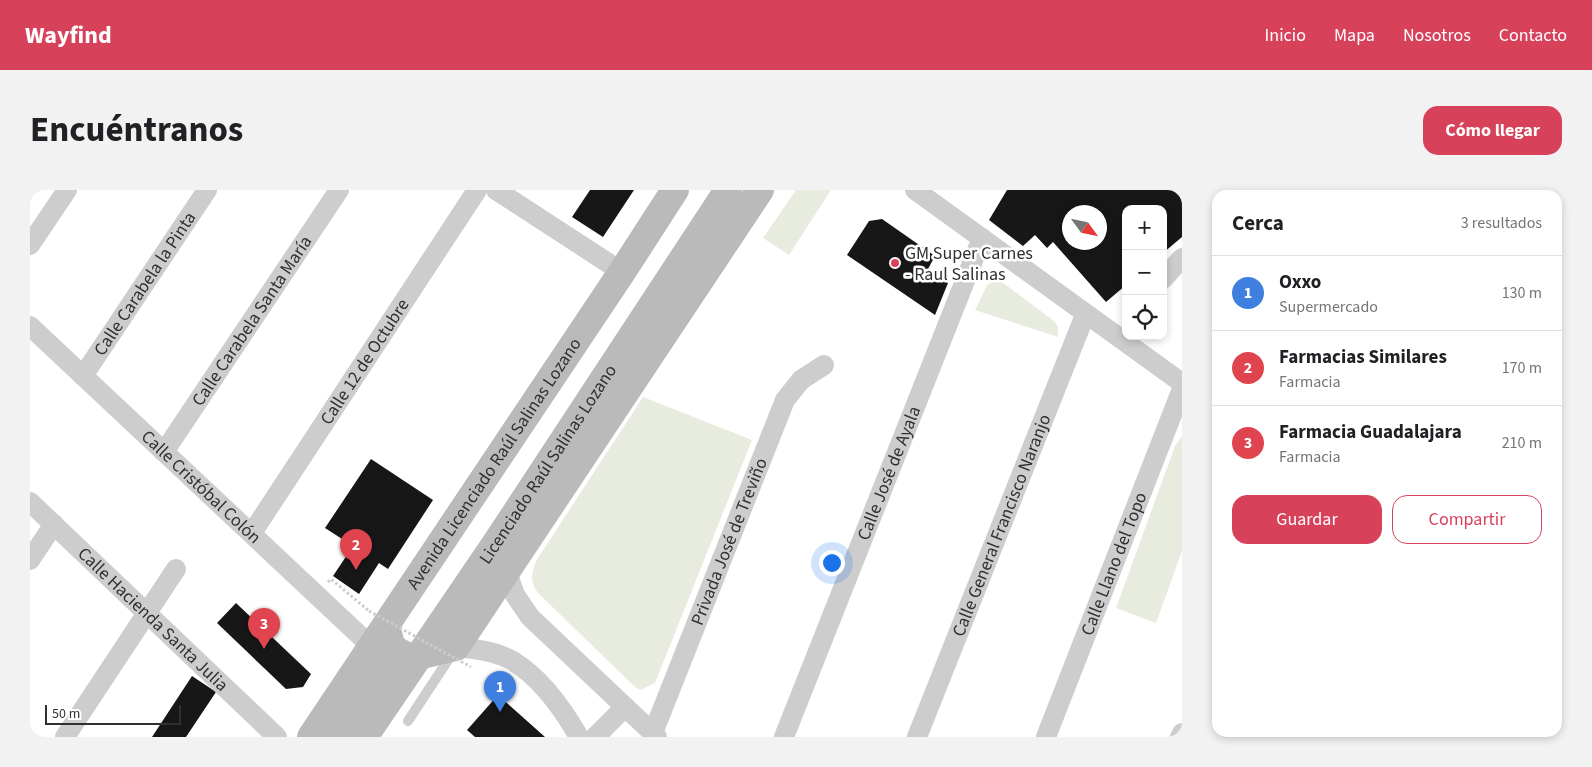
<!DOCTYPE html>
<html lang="es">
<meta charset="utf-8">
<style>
:root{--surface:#fff;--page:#f2f2f2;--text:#202124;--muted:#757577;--line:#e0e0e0;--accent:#d8415a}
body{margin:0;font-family:"Source Sans 3",sans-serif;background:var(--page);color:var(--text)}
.controls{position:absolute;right:15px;top:15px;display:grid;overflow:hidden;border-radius:10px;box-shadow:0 2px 8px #0003}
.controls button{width:45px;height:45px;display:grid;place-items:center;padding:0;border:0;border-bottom:1px solid var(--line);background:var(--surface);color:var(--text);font:25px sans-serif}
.compass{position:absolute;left:1032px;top:15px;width:45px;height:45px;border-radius:50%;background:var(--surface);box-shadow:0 2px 8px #0003;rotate:123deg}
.scale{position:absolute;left:15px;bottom:12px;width:136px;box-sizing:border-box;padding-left:5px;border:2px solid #303030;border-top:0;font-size:14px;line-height:18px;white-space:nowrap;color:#303030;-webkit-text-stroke:4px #fff;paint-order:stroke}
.you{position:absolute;left:801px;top:372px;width:18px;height:18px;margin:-12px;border:4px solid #fff;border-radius:50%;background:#1a73e8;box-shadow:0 0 0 8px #1a73e833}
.badge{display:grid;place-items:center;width:32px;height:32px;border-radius:50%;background:var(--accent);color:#fff;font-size:16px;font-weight:700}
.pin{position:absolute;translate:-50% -41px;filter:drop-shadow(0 1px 2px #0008)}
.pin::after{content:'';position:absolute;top:26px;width:18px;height:15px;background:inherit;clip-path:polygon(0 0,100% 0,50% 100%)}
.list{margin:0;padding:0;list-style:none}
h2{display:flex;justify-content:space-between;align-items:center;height:65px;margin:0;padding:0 20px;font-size:21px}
h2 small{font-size:16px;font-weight:400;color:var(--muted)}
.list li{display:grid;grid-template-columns:32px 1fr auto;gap:15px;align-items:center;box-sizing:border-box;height:75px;padding:0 20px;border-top:1px solid var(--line)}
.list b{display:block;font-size:19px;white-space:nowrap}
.list p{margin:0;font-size:16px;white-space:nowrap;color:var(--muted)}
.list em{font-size:16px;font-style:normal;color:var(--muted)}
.actions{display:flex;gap:10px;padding:15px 20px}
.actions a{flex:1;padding:11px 0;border:1px solid var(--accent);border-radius:15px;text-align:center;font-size:18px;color:var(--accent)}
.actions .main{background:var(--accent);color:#fff}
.icon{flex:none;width:28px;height:28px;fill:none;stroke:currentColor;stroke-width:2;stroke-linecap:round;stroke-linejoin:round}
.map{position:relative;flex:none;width:1152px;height:547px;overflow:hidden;border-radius:15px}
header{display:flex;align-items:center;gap:30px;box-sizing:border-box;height:70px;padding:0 25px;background:var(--accent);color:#fff}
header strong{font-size:24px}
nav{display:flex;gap:28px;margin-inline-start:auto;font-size:18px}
.intro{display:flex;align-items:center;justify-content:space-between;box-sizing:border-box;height:120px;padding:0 30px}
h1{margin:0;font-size:35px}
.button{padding:12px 22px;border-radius:15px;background:var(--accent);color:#fff;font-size:18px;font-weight:700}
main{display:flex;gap:30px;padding:0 30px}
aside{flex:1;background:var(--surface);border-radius:15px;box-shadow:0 2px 8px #0003}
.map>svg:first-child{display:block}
.green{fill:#e7ecdf}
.building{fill:#171717;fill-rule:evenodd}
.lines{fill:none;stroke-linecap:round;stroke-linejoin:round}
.path{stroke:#cdcdcd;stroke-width:3;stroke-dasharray:2.5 2.5;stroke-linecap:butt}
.service{stroke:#cdcdcd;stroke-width:10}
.minor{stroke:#cdcdcd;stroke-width:20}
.secondary{stroke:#bababa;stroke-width:28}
.path-bridge{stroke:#cdcdcd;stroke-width:3;stroke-dasharray:2.5 2.5;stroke-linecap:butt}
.poi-dot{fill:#d8415a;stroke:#fff;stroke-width:2}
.labels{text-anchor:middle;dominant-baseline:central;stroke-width:5;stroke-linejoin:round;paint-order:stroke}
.poi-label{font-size:18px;fill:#303030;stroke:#fff;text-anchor:start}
.street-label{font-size:18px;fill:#303030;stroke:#fff}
</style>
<header>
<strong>Wayfind</strong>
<nav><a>Inicio</a><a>Mapa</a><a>Nosotros</a><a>Contacto</a></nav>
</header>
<div class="intro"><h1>Encuéntranos</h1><a class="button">Cómo llegar</a></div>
<main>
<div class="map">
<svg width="1152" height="547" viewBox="0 0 1152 547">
<rect width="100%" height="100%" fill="#fff"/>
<path class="green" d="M766,0H801L759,65L733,48Z
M968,89L1024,131L1028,137V147L945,120L957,95Z
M613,207L722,250L625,493L611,500L605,497L508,403C500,392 501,384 506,371Z
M1152,246V361L1126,433L1086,418L1145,256Z"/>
<path class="building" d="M560,0H604L573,47L542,27Z
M977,0H1152V47L1133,63V19H1096V95L1076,112L1023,52L1017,58L1005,45L993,56L959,30ZM1040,22H1070V52H1040Z
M852,29L905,66L898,79L918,93L905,125L817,65L839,31Z
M341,269L403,310L358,379L349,373L329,404L303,386L323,356L295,338Z
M206,413L281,484L273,497L256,499L187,433Z
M162,486L186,502L156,547H122Z
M468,505L515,547H445L437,540Z"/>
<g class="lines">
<path class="path" d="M298,392L301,389L339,421"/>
<path class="service" d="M378,531L422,464"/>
<g class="minor">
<path d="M466,0L592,82"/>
<path d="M885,0L1152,193"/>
<path d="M0,55L37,0"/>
<path d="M1133,89L1152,68"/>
<path id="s1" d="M0,136L342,457"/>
<path id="s2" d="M53,186L177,0"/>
<path id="s3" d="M134,262L309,0"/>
<path id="s4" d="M0,312L247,547"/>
<path id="s5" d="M222,343L447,0"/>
<path d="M0,370L24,334"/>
<path d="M476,379L485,405L500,427L627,547"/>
<path d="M426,457C445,459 466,461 483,471C511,488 533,519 549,547"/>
<path id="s6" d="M623,543L755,210L771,190L794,175"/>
<path d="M35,547L146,379"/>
<path d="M565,547L595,517"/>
<path id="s7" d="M754,547L952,48"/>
<path id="s8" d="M887,547L1055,125"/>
<path id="s9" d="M1016,547L1152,199"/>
<path d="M1150,547L1152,543"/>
</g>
<g class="secondary">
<path d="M356,436L362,458L380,468L426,457L730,0"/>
<path id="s10" d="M281,547L592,82L645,0"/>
<path d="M311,547L353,483L354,470L342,457"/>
<path id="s11" d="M334,547L466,353L698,0"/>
</g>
<path class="path-bridge" d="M339,421L441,477"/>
</g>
<circle class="poi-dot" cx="865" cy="73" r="5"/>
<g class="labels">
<g class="poi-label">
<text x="875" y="63">GM Super Carnes<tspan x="875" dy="21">- Raul Salinas</tspan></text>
</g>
<g class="street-label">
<text stroke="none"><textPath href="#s2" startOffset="111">Calle Carabela la Pinta</textPath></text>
<text stroke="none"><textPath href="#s3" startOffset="158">Calle Carabela Santa María</textPath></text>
<text stroke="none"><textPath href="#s5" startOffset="205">Calle 12 de Octubre</textPath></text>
<text stroke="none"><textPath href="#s10" startOffset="329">Avenida Licenciado Raúl Salinas Lozano</textPath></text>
<text stroke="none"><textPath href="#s11" startOffset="329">Licenciado Raúl Salinas Lozano</textPath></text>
<text stroke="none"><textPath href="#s7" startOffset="284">Calle José de Ayala</textPath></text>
<text stroke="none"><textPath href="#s1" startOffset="235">Calle Cristóbal Colón</textPath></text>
<text stroke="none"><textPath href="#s8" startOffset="228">Calle General Francisco Naranjo</textPath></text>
<text stroke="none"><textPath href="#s6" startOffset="206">Privada José de Treviño</textPath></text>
<text stroke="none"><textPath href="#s9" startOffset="186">Calle Llano del Topo</textPath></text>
<text stroke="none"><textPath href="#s4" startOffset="170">Calle Hacienda Santa Julia</textPath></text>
</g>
</g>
</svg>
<div class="controls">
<button>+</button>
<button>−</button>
<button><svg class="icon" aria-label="locate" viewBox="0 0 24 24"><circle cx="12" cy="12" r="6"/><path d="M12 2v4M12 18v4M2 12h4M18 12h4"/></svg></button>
</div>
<svg class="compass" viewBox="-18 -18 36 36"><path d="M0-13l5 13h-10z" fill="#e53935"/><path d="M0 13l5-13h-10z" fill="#757577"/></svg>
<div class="scale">50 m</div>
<div class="you"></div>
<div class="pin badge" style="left:470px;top:522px;background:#3f7fe0">1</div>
<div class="pin badge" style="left:326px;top:380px;background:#e0444e">2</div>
<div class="pin badge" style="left:234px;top:459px;background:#e0444e">3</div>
</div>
<aside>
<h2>Cerca<small>3 resultados</small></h2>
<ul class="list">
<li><span class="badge" style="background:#3f7fe0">1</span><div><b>Oxxo</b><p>Supermercado</p></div><em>130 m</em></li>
<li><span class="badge" style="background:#e0444e">2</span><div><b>Farmacias Similares</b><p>Farmacia</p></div><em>170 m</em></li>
<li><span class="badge" style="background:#e0444e">3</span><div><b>Farmacia Guadalajara</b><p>Farmacia</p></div><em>210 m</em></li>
</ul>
<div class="actions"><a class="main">Guardar</a><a>Compartir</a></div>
</aside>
</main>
